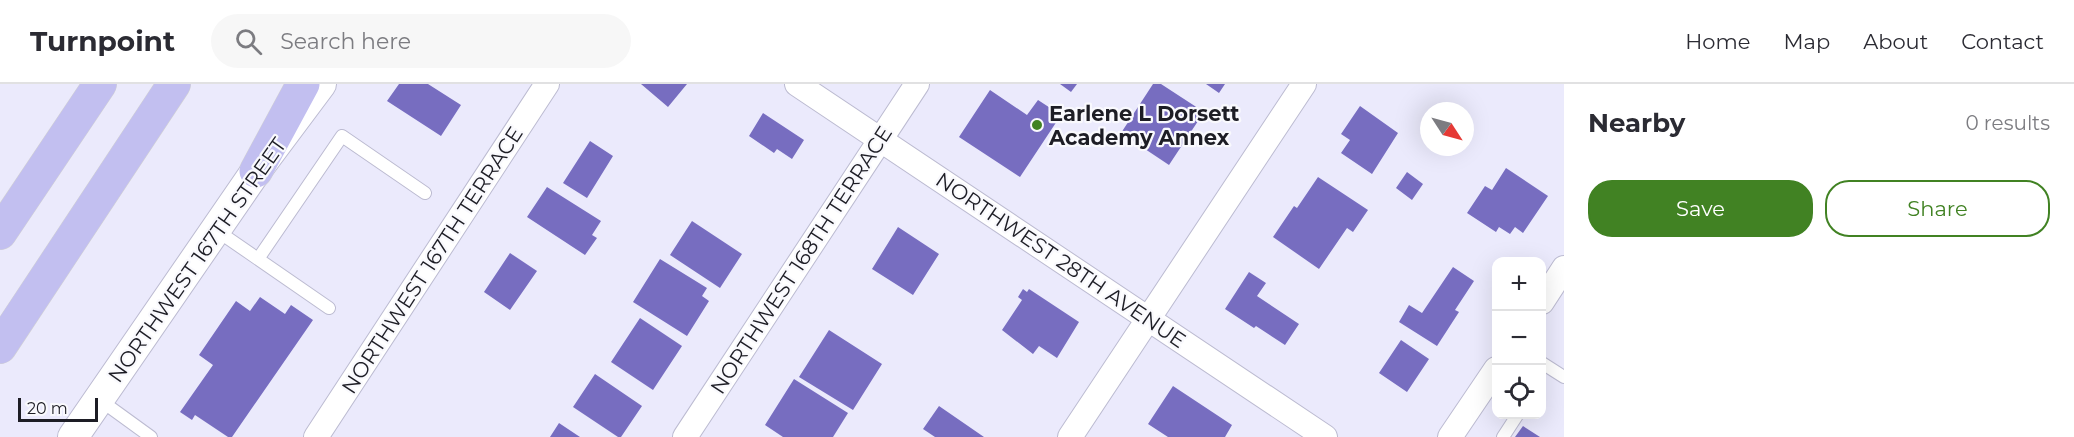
<!DOCTYPE html>
<meta charset="utf-8">
<style>
:root{--surface:#fff;--page:#f7f7f7;--text:#2b2b33;--muted:#7c7c81;--line:#e1e1e2;--accent:#418223}
body{margin:0;font-family:Montserrat,sans-serif;background:var(--page);color:var(--text)}
.controls{position:absolute;right:18px;bottom:18px;display:grid;overflow:hidden;border-radius:12px;box-shadow:0 6px 24px #0002}
.controls button{width:54px;height:54px;display:grid;place-items:center;padding:0;border:0;border-bottom:2px solid var(--line);background:var(--surface);color:var(--text);font:30px sans-serif}
.compass{position:absolute;left:1420px;top:18px;width:54px;height:54px;border-radius:50%;background:var(--surface);box-shadow:0 6px 24px #0002;rotate:126deg}
.scale{position:absolute;left:18px;bottom:15px;width:80px;box-sizing:border-box;padding-left:6px;border:3px solid #1d1d25;border-top:0;font-size:16px;line-height:21px;white-space:nowrap;color:#1d1d25;-webkit-text-stroke:4px #f9f9fd;paint-order:stroke}
.list{margin:0;padding:0;list-style:none}
h2{display:flex;justify-content:space-between;align-items:center;height:78px;margin:0;padding:0 24px;font-size:26px}
h2 small{font-size:20px;font-weight:400;color:var(--muted)}
.actions{display:flex;gap:12px;padding:18px 24px}
.actions a{flex:1;padding:14px 0;border:2px solid var(--accent);border-radius:24px;text-align:center;font-size:21px;color:var(--accent)}
.actions .main{background:var(--accent);color:#fff}
.icon{flex:none;width:33px;height:33px;fill:none;stroke:currentColor;stroke-width:2;stroke-linecap:round;stroke-linejoin:round}
.map{position:relative;flex:none;width:1564px;height:353px;overflow:hidden}
header{display:flex;align-items:center;gap:36px;box-sizing:border-box;height:84px;padding:0 30px;background:var(--surface);border-bottom:2px solid var(--line)}
header strong{font-size:28px}
nav{display:flex;gap:33px;margin-inline-start:auto;font-size:21px}
.search{width:420px;height:54px;background:var(--page);display:flex;align-items:center;gap:15px;box-sizing:border-box;padding:0 21px;border-radius:33px;color:var(--muted);font-size:22px}
main{display:flex}
aside{flex:1;background:var(--surface)}
.map>svg:first-child{display:block}
.building{fill:#776dc0}
.lines{fill:none;stroke-linecap:round;stroke-linejoin:round}
.service-casing{stroke:#bcbbd1;stroke-width:14}
.minor-casing{stroke:#bcbbd1;stroke-width:26}
.tertiary-casing{stroke:#bcbbd1;stroke-width:32}
.motorway-casing{stroke:#d2d2d3;stroke-width:34}
.service{stroke:#fff;stroke-width:12}
.minor{stroke:#fff;stroke-width:24}
.tertiary{stroke:#fff;stroke-width:30}
.motorway{stroke:#c2bff0;stroke-width:33}
.poi-dot{fill:#418223;stroke:#f9f9fd;stroke-width:2}
.labels{text-anchor:middle;dominant-baseline:central;stroke-width:4.5;stroke-linejoin:round;paint-order:stroke}
.poi-label{font-size:21px;font-weight:bold;fill:#1d1d25;stroke:#f9f9fd;text-anchor:start}
.street-label{font-size:21px;fill:#1d1d25;stroke:#f9f9fd}
</style>
<header>
<strong>Turnpoint</strong>
<div class="search"><svg class="icon" aria-label="search" viewBox="0 0 24 24"><circle cx="10" cy="10" r="6"/><path d="M15 15l6 6"/></svg>Search here</div>
<nav><a>Home</a><a>Map</a><a>About</a><a>Contact</a></nav>
</header>
<main>
<div class="map">
<svg width="1564" height="353" viewBox="0 0 1564 353">
<rect width="100%" height="100%" fill="#ebeafc"/>
<path class="building" d="M399,0H428L461,21L441,52L387,17Z
M641,0H687L668,23Z
M1060,0H1077L1071,8Z
M1153,0H1161L1204,28L1169,81L1121,49Z
M1206,0H1225L1219,9Z
M990,6L1027,31L1038,16L1061,31L1020,93L959,53Z
M1360,22L1398,49L1372,90L1341,69L1350,56L1341,50Z
M763,29L804,56L792,75L777,65L774,69L749,52Z
M590,57L613,72L587,114L563,99Z
M1506,84L1548,112L1523,149L1515,143L1510,150L1499,143L1496,148L1467,129L1485,102L1492,106Z
M1407,88L1423,100L1412,116L1396,104Z
M1318,93L1368,126L1353,148L1347,144L1319,185L1273,153L1294,122L1297,124Z
M547,103L601,137L592,151L597,154L585,171L527,133Z
M692,137L742,170L720,204L670,171Z
M898,143L939,170L913,211L872,185Z
M510,169L537,187L510,226L484,208Z
M660,175L707,204L702,212L709,217L687,252L633,218Z
M1453,183L1474,197L1455,226L1459,228L1437,262L1399,238L1409,221L1422,229Z
M1249,188L1266,199L1257,212L1299,240L1285,261L1256,242L1254,244L1225,225Z
M1023,205L1027,208L1029,205L1079,238L1057,274L1039,262L1033,270L1002,246L1022,216L1018,213Z
M260,213L285,230L291,221L313,236L232,353H228L195,331L192,336L180,328L213,281L199,271L236,217L250,227Z
M640,234L682,262L653,306L611,278Z
M829,246L882,280L853,326L799,293Z
M1401,256L1429,275L1407,308L1379,289Z
M595,290L642,322L621,353H618L573,323Z
M794,295L848,329L833,353H783L765,341Z
M1173,302L1232,341L1225,353H1168L1148,340Z
M939,322L984,353H935L923,345Z
M559,339L580,353H550Z
M1523,342L1540,353H1515Z"/>
<g class="lines">
<g class="service-casing">
<path id="service" d="M216,146L329,224
M258,175L342,52L425,109
M1542,279L1564,293
M100,316L151,353
M1503,353L1518,330"/>
</g>
<g class="minor-casing">
<path id="minor" d="M797,0L1325,353
M1542,218L1564,184
M316,353L547,0
M685,353L917,0
M1070,353L1304,0
M1450,353L1496,285"/>
</g>
<g class="tertiary-casing">
<path id="tertiary" d="M73,353L256,87L321,0"/>
</g>
<g class="motorway-casing">
<path id="motorway" d="M256,87L303,0
M0,149L100,0
M0,263L174,0"/>
</g>
<use href="#service" class="service"/>
<use href="#minor" class="minor"/>
<use href="#tertiary" class="tertiary"/>
<use href="#motorway" class="motorway"/>
</g>
<circle class="poi-dot" cx="1037" cy="41" r="6"/>
<g class="labels">
<g class="poi-label">
<text x="1049" y="29">Earlene L Dorsett<tspan x="1049" dy="24">Academy Annex</tspan></text>
</g>
<g class="street-label">
<text transform="translate(197 176) rotate(-55)">NORTHWEST 167TH STREET</text>
<text transform="translate(432 176) rotate(-57)">NORTHWEST 167TH TERRACE</text>
<text transform="translate(801 176) rotate(-57)">NORTHWEST 168TH TERRACE</text>
<text transform="translate(1061 176) rotate(34)">NORTHWEST 28TH AVENUE</text>
</g>
</g>
</svg>
<div class="controls">
<button>+</button>
<button>−</button>
<button><svg class="icon" aria-label="locate" viewBox="0 0 24 24"><circle cx="12" cy="12" r="6"/><path d="M12 2v4M12 18v4M2 12h4M18 12h4"/></svg></button>
</div>
<svg class="compass" viewBox="-18 -18 36 36"><path d="M0-13l5 13h-10z" fill="#e53935"/><path d="M0 13l5-13h-10z" fill="#7c7c81"/></svg>
<div class="scale">20 m</div>
</div>
<aside>
<h2>Nearby<small>0 results</small></h2>
<ul class="list">
</ul>
<div class="actions"><a class="main">Save</a><a>Share</a></div>
</aside>
</main>
